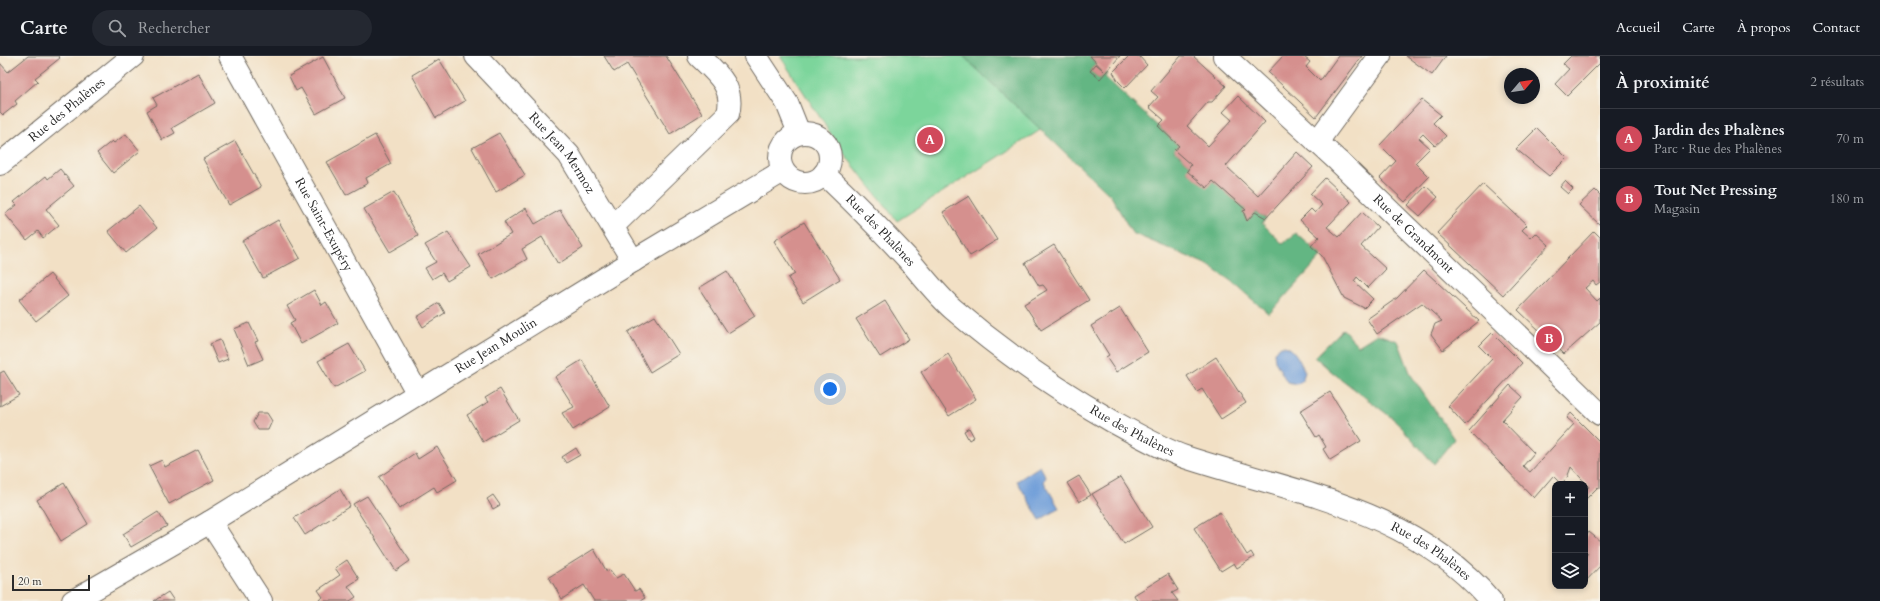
<!DOCTYPE html>
<html lang="fr">
<meta charset="utf-8">
<style>
:root{--surface:#171b24;--page:#242831;--text:#f1f3f6;--muted:#9ea1a6;--line:#363941;--accent:#d1495b}
body{margin:0;font-family:Cardo,serif;background:var(--page);color:var(--text)}
.controls{position:absolute;right:12px;bottom:12px;display:grid;overflow:hidden;border-radius:8px;box-shadow:0 2px 6px #0003}
.controls button{width:36px;height:36px;display:grid;place-items:center;padding:0;border:0;border-bottom:1px solid var(--line);background:var(--surface);color:var(--text);font:20px sans-serif}
.compass{position:absolute;left:1504px;top:12px;width:36px;height:36px;border-radius:50%;background:var(--surface);box-shadow:0 2px 6px #0003;rotate:61deg}
.scale{position:absolute;left:12px;bottom:10px;width:78px;box-sizing:border-box;padding-left:4px;border:2px solid #2b2b2b;border-top:0;font-size:11px;line-height:14px;white-space:nowrap;color:#2b2b2b;-webkit-text-stroke:3px #f7f3e8;paint-order:stroke}
.you{position:absolute;left:830px;top:333px;width:14px;height:14px;margin:-10px;border:3px solid #fff;border-radius:50%;background:#1a73e8;box-shadow:0 0 0 6px #1a73e833}
.badge{display:grid;place-items:center;width:26px;height:26px;border-radius:50%;background:var(--accent);color:#fff;font-size:13px;font-weight:700}
.pin{position:absolute;translate:-50% -50%;border:2px solid #fff;box-shadow:0 1px 4px #0006}
.list{margin:0;padding:0;list-style:none}
h2{display:flex;justify-content:space-between;align-items:center;height:52px;margin:0;padding:0 16px;font-size:17px}
h2 small{font-size:13px;font-weight:400;color:var(--muted)}
.list li{display:grid;grid-template-columns:26px 1fr auto;gap:12px;align-items:center;box-sizing:border-box;height:60px;padding:0 16px;border-top:1px solid var(--line)}
.list b{display:block;font-size:15px;white-space:nowrap}
.list p{margin:0;font-size:13px;white-space:nowrap;color:var(--muted)}
.list em{font-size:13px;font-style:normal;color:var(--muted)}
.icon{flex:none;width:22px;height:22px;fill:none;stroke:currentColor;stroke-width:2;stroke-linecap:round;stroke-linejoin:round}
.map{position:relative;flex:none;width:1600px;height:545px;overflow:hidden}
header{display:flex;align-items:center;gap:24px;box-sizing:border-box;height:56px;padding:0 20px;background:var(--surface);border-bottom:1px solid var(--line)}
header strong{font-size:19px}
nav{display:flex;gap:22px;margin-inline-start:auto;font-size:14px}
.search{width:280px;height:36px;background:var(--page);display:flex;align-items:center;gap:10px;box-sizing:border-box;padding:0 14px;border-radius:22px;color:var(--muted);font-size:15px}
main{display:flex}
aside{flex:1;background:var(--surface)}
.map>svg:first-child{display:block}
.green{fill:#7bd59b;stroke:#538063}
.forest{fill:#64b683;stroke:#487057}
.water{fill:#709ed9;stroke:#4e6482}
.building{fill:#d5908e}
.lines{fill:none;stroke-linecap:round;stroke-linejoin:round}
.minor-casing{stroke:#716a61;stroke-width:24}
.tertiary-casing{stroke:#716a61;stroke-width:24}
.minor{stroke:#fff;stroke-width:22}
.tertiary{stroke:#fff;stroke-width:22}
.labels{text-anchor:middle;dominant-baseline:central;stroke-width:3;stroke-linejoin:round;paint-order:stroke}
.street-label{font-size:13px;fill:#2b2b2b;stroke:#f7f3e8}
</style>
<header>
<strong>Carte</strong>
<div class="search"><svg class="icon" aria-label="search" viewBox="0 0 24 24"><circle cx="10" cy="10" r="6"/><path d="M15 15l6 6"/></svg>Rechercher</div>
<nav><a>Accueil</a><a>Carte</a><a>À propos</a><a>Contact</a></nav>
</header>
<main>
<div class="map">
<svg width="1600" height="545" viewBox="0 0 1600 545">
<rect width="100%" height="100%" fill="#f7f3e8"/>
<filter id="ink" filterUnits="userSpaceOnUse"><feTurbulence type="fractalNoise" baseFrequency=".025" numOctaves="2"/><feDisplacementMap in="SourceGraphic" scale="8" xChannelSelector="R" yChannelSelector="G"/><feConvolveMatrix kernelMatrix="1 2 1 2 8 2 1 2 1" color-interpolation-filters="sRGB"/></filter>
<filter id="wash" filterUnits="userSpaceOnUse"><feTurbulence type="fractalNoise" baseFrequency=".012" numOctaves="4" result="noise"/><feDisplacementMap in="SourceGraphic" scale="16" xChannelSelector="R" yChannelSelector="G"/><feGaussianBlur stdDeviation="0.9" result="paint"/><feColorMatrix in="noise" values="0 0 0 0 0 0 0 0 0 0 0 0 0 0 0 0 0 1.4 0 .05"/><feComposite in="paint" operator="in"/></filter>
<g filter="url(#wash)">
<rect width="100%" height="100%" fill="#f2e0c5"/>
<path class="green" d="M780,0H963L1042,73L897,165L842,95Z"/>
<path class="forest" d="M963,0H1090L1096,8L1090,15L1100,23L1105,17L1107,18L1105,21L1179,90L1174,95L1191,109L1187,115L1207,131L1213,125L1246,154L1243,155L1247,165L1255,156L1266,162L1262,167L1283,188L1296,177L1322,200L1269,258L1231,225L1208,209L1132,177L1111,140Z
M1343,273L1358,290L1377,278L1398,285L1411,319L1454,383L1434,408L1396,365L1332,316L1315,301Z"/>
<path class="water" d="M1281,290C1294,289 1300,306 1305,316L1302,325L1297,328L1287,326L1275,305L1274,296Z
M1040,410L1046,421L1044,426L1059,452L1040,464L1017,425Z"/>
<g id="blocks">
<path class="building" d="M28,0H58L60,2L35,22L38,25L15,45L17,48L3,59L0,56V7L8,16Z
M604,0H666L702,58L670,78L627,8L614,16Z
M1090,0H1120L1100,23L1090,15L1096,8L1104,15Z
M1129,0H1139L1147,9L1125,32L1118,25L1113,16Z
M1181,0H1193L1226,30L1212,46H1208L1187,70L1208,90L1232,64L1223,56L1238,40L1265,66L1226,110L1258,140L1297,96L1313,111L1266,162L1255,156L1247,165L1243,155L1246,154L1213,125L1207,132L1187,115L1191,109L1174,94L1179,90L1158,70L1164,64L1149,51L1158,41L1151,35Z
M1283,0H1303L1310,6L1306,11L1320,25L1338,0H1362L1316,61L1268,16Z
M1406,0H1446L1432,19Z
M1571,0H1600V7L1567,40L1555,28L1569,13L1563,8Z
M323,1L345,42L316,58L301,32L296,35L289,20Z
M439,3L465,45L436,62L412,19Z
M198,17L215,47L172,72L175,77L162,84L147,55L157,49L153,42Z
M1422,44L1441,59L1433,67L1446,80L1435,90L1423,78L1419,82L1430,92L1415,107L1429,121L1405,146L1380,122L1396,105L1380,89Z
M1537,72L1567,102L1549,120L1516,93Z
M499,77L525,119L496,136L472,92Z
M126,78L140,95L113,117L97,97L112,85L114,87Z
M375,79L391,108L366,122L368,127L346,139L327,106Z
M235,85L261,131L229,149L203,103Z
M60,113L74,130L46,153L59,169L43,182L38,175L27,184L5,158L17,149L14,146L46,120L48,123Z
M1325,122L1351,146L1327,171L1339,181L1362,156L1378,171L1361,190L1386,213L1368,232L1357,221L1354,225L1373,243L1364,252L1344,242L1322,200L1311,190L1319,181L1300,164L1311,153L1315,157L1322,149L1310,138Z
M1565,125L1573,133L1568,138L1560,131Z
M1483,128L1527,169L1522,174L1531,182L1536,177L1549,189L1503,239L1437,177Z
M1426,130L1438,141L1420,160L1408,149Z
M1595,134L1600,139V169L1579,149Z
M394,136L418,180L390,196L364,153Z
M969,140L997,184L970,200L943,156Z
M139,150L157,172L126,197L108,175Z
M526,152L535,168L560,154L583,192L558,208L542,181L522,193L527,203L493,223L478,198L511,178L504,166Z
M278,164L300,202L263,222L242,185Z
M804,166L840,223L803,246L788,222L795,218L774,185Z
M1594,175L1600,181V226L1596,229L1593,225L1585,232L1597,245L1600,242V266L1564,298L1518,254Z
M448,176L471,211L447,225L442,217L432,223L425,212L436,206L425,189Z
M1054,189L1089,244L1041,274L1024,248L1047,234L1043,229L1039,230L1025,207Z
M1424,214L1479,265L1443,294L1431,278L1435,268L1442,265L1422,247L1377,278L1367,263L1397,242Z
M727,215L755,260L728,277L699,232Z
M50,218L68,240L36,265L19,244Z
M314,234L322,249L326,246L338,267L301,288L290,267L295,264L287,250Z
M885,245L909,283L880,301L856,263Z
M439,247L445,257L423,271L417,261Z
M1120,252L1148,296L1116,316L1106,301L1109,299L1091,270Z
M655,260L679,298L650,316L628,276Z
M249,267L258,285L255,286L263,303L249,309L234,273Z
M1492,277L1522,307L1465,369L1448,350L1492,303L1479,290Z
M220,284L228,303L218,307L210,288Z
M349,288L365,315L334,332L318,305Z
M948,298L976,343L949,360L921,316Z
M1216,301L1246,347L1221,363L1202,333L1197,336L1187,320Z
M582,304L610,351L573,374L562,357L574,351L555,321Z
M4,315L19,339L0,350V317Z
M1510,329L1523,341L1502,364L1534,397L1523,410L1530,416L1574,368L1567,362L1571,357L1600,386V433L1598,431L1585,444V435L1589,431L1571,411L1567,422L1561,428L1553,420L1534,442L1469,375Z
M500,333L519,364L483,386L467,359L488,346L485,342Z
M1330,336L1361,385L1330,404L1323,393L1326,391L1319,379L1316,381L1300,355Z
M258,357H267L272,365L268,374H258L253,366Z
M969,372L974,381L969,384L964,375Z
M437,391L457,424L437,436L434,431L399,453L379,421L415,397L418,403Z
M576,392L580,399L566,407L562,401Z
M198,394L214,424L169,448L149,410L162,404L165,411Z
M1079,420L1091,439L1079,446L1067,427Z
M1121,421L1152,471L1124,488L1092,438Z
M64,427L88,468L61,485L37,444Z
M340,433L350,450L305,479L294,462Z
M493,439L500,449L493,453L487,443Z
M367,440L410,505L396,515L353,448Z
M158,456L167,470L131,491L123,478Z
M1220,456L1247,499L1251,496L1254,501L1237,512L1234,507L1221,515L1194,472Z
M1589,476L1600,485V510L1585,526V501L1588,497L1585,495V481Z
M594,493L607,516L610,514L616,522L624,518L635,535L639,533L645,542L640,545H594L584,529L562,543L549,521Z
M347,504L359,523L348,530L356,541L350,545H317L323,541L318,534L340,519L335,512Z
M1168,518L1178,534L1172,537L1178,545H1137L1134,539Z
M168,536L174,545H154Z"/>
</g>
</g>
<g filter="url(#ink)">
<use href="#blocks" fill-opacity="0" stroke="#716a61" stroke-width="1"/>
<g class="lines">
<g class="minor-casing">
<g id="minor">
<path id="s1" d="M230,0L418,338"/>
<path id="s2" d="M476,0L569,99L633,205"/>
<path d="M756,0L787,47L799,77"/>
<circle cx="805" cy="102" r="25"/>
<path d="M1317,86L1380,0"/>
<path id="s3" d="M0,108L133,0"/>
<path id="s4" d="M824,118C853,145 880,173 907,202C922,219 936,238 953,253C1002,295 1056,333 1112,365C1132,376 1164,394 1185,401C1294,437 1412,452 1491,545"/>
<path d="M613,170L728,58C735,31 717,17 699,0"/>
<path id="s5" d="M210,466L633,205L783,115"/>
<path d="M73,545L210,466L261,545"/>
</g>
</g>
<g class="tertiary-casing">
<g id="tertiary">
<path id="s6" d="M1224,0L1338,105L1600,358"/>
</g>
</g>
<use href="#minor" class="minor"/>
<use href="#tertiary" class="tertiary"/>
</g>
</g>
<g class="labels">
<g class="street-label">
<text stroke="none"><textPath href="#s3" startOffset="86">Rue des Phalènes</textPath></text>
<text stroke="none"><textPath href="#s2" startOffset="130">Rue Jean Mermoz</textPath></text>
<text stroke="none"><textPath href="#s1" startOffset="193">Rue Saint-Exupéry</textPath></text>
<text stroke="none"><textPath href="#s4" startOffset="80">Rue des Phalènes</textPath></text>
<text stroke="none"><textPath href="#s6" startOffset="260">Rue de Grandmont</textPath></text>
<text stroke="none"><textPath href="#s5" startOffset="336">Rue Jean Moulin</textPath></text>
<text stroke="none"><textPath href="#s4" startOffset="404">Rue des Phalènes</textPath></text>
<text stroke="none"><textPath href="#s4" startOffset="728">Rue des Phalènes</textPath></text>
</g>
</g>
</svg>
<div class="controls">
<button>+</button>
<button>−</button>
<button><svg class="icon" aria-label="layers" viewBox="0 0 24 24"><path d="M12 4l9 5-9 5-9-5zM3 14l9 5 9-5"/></svg></button>
</div>
<svg class="compass" viewBox="-18 -18 36 36"><path d="M0-13l5 13h-10z" fill="#e53935"/><path d="M0 13l5-13h-10z" fill="#9ea1a6"/></svg>
<div class="scale">20 m</div>
<div class="you"></div>
<div class="pin badge" style="left:930px;top:84px">A</div>
<div class="pin badge" style="left:1549px;top:283px">B</div>
</div>
<aside>
<h2>À proximité<small>2 résultats</small></h2>
<ul class="list">
<li><span class="badge">A</span><div><b>Jardin des Phalènes</b><p>Parc · Rue des Phalènes</p></div><em>70 m</em></li>
<li><span class="badge">B</span><div><b>Tout Net Pressing</b><p>Magasin</p></div><em>180 m</em></li>
</ul>
</aside>
</main>
